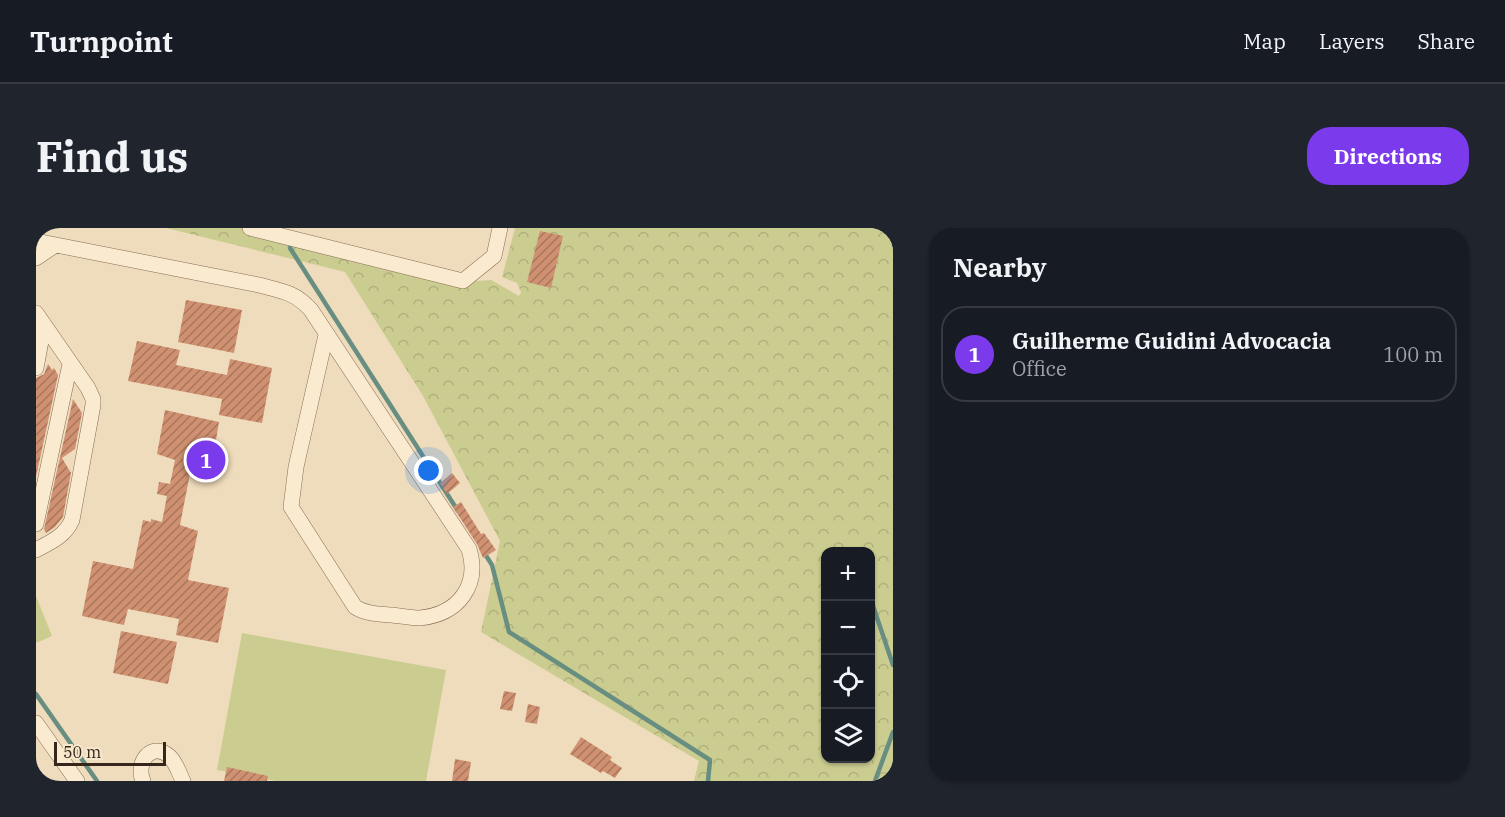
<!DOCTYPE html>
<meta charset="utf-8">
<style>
:root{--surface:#171b24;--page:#20242c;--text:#f1f3f6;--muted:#9ea1a6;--line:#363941;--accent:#7c3aed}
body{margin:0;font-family:"IBM Plex Serif",serif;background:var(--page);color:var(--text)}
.controls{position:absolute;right:18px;bottom:18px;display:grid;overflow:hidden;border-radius:12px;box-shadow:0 2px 4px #0004}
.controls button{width:54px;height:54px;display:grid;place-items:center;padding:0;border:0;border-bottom:2px solid var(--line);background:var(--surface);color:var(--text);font:30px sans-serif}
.scale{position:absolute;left:18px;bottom:15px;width:112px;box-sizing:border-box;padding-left:6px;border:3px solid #36261b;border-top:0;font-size:16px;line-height:21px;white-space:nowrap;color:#36261b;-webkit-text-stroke:4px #f6e7cc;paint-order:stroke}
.you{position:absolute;left:393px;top:243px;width:21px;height:21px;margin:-15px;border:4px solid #fff;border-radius:50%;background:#1a73e8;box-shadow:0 0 0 9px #1a73e833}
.badge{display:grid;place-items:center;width:39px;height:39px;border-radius:50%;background:var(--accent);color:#fff;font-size:20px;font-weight:700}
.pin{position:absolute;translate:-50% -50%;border:3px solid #fff;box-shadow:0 2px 6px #0006}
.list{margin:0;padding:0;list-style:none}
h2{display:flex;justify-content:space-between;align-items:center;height:78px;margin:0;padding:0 24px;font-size:26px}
h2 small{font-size:20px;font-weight:400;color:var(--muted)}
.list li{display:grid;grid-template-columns:39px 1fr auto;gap:18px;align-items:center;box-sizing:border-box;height:96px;margin:0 12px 12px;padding:0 12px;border:2px solid var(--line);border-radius:24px}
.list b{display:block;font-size:22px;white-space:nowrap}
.list p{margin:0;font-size:20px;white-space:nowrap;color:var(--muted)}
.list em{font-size:20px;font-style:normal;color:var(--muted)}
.icon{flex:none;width:33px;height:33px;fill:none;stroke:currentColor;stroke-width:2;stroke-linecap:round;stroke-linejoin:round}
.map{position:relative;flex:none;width:857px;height:553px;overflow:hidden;border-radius:24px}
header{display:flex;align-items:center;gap:36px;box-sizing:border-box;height:84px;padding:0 30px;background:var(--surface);border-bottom:2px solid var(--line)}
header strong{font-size:28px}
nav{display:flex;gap:33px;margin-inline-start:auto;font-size:21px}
.intro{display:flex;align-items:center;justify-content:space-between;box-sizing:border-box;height:144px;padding:0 36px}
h1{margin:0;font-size:42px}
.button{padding:15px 27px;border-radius:24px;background:var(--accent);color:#fff;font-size:21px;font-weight:700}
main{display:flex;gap:36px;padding:0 36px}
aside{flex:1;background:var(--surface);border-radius:24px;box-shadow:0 2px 4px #0004}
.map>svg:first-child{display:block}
.green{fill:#cbcd90}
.forest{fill:url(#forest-crowns);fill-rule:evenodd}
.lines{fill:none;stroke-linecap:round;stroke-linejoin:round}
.stream{stroke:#688e81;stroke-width:4.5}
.building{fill:url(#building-hatch)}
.minor-casing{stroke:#876c55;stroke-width:16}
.minor{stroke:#faead0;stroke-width:15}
</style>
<header>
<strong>Turnpoint</strong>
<nav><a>Map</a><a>Layers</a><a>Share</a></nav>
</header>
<div class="intro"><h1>Find us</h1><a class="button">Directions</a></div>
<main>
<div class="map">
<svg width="857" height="553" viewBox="0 0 857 553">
<defs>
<pattern id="forest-crowns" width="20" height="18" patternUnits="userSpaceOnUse" patternTransform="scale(1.5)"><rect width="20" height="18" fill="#cbcd90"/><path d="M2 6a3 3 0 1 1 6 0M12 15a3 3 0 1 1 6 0" fill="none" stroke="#afb07c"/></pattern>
<pattern id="building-hatch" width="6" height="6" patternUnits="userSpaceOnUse" patternTransform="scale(1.5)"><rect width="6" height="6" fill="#cf9171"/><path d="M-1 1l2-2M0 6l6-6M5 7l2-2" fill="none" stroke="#a9765c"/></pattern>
</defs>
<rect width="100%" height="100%" fill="#efdcbc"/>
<path class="green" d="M0,368L16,408L0,415Z
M206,405L410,442L390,553H240L181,542Z"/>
<path class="forest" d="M130,0H225L440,53L455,52L483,68L485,64L481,55L466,49L479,0H857V553H658L663,533L445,404L464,313L387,168L309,44ZM790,323H834V530H790Z"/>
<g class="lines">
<path class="stream" d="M254,20L422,283
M447,323L456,337L473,404L674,532L672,553
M834,369L857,437
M0,466L61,553
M839,553L857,504"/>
</g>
<path class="building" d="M504,3L527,8L515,60L491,54Z
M150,72L206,82L198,125L142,114Z
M101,113L144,122L140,137L191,147L194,131L236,140L226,195L183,187L186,171L92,153Z
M12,136L16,142L18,140L22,147L0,249V150L8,146Z
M37,171L46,185L39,221L26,230L35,245L27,289L19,299L10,305L8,301Z
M129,182L183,194L176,236L156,235L144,297L162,303L152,352L193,360L182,415L140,407L143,391L92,381L88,397L46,388L57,333L97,341L107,292L115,294V291L126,294L131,268L121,266L123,254L134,256L139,232L121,226Z
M416,245L424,255L411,266L404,255Z
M425,274L445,306L448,305L460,322L447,330L441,316L417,279Z
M85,403L141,414L132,456L77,445Z
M468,463L480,465L476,483L464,481Z
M492,476L504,479L501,496L489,494Z
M545,509L576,529L574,532L586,540L579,550L567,543L565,545L534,526Z
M419,531L435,534L432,553H416Z
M191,539L232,548L231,553H188Z"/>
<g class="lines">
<g class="minor-casing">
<path id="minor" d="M214,0L427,53L458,28L464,0
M0,13L223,57C245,63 259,64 275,82L433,321C444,357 423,386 384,390C375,390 365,388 356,387C343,386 330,386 319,379L255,279L260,239L290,107
M0,30L18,18
M0,85L52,160L57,171V177L36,292C29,308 15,314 0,322
M0,140L8,97
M0,296L34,136
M0,495L41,553
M107,553C99,534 116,513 133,528C140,534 143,545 147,553"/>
</g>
<use href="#minor" class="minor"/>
</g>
</svg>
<div class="controls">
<button>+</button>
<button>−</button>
<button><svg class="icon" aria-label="locate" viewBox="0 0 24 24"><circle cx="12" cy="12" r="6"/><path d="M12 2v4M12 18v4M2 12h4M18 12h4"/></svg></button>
<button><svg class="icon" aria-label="layers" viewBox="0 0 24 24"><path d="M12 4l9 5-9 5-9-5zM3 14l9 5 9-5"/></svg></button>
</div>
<div class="scale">50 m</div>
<div class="you"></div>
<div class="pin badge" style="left:170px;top:232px">1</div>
</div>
<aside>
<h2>Nearby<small></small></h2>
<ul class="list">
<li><span class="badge">1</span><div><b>Guilherme Guidini Advocacia</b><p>Office</p></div><em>100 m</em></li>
</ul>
</aside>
</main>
